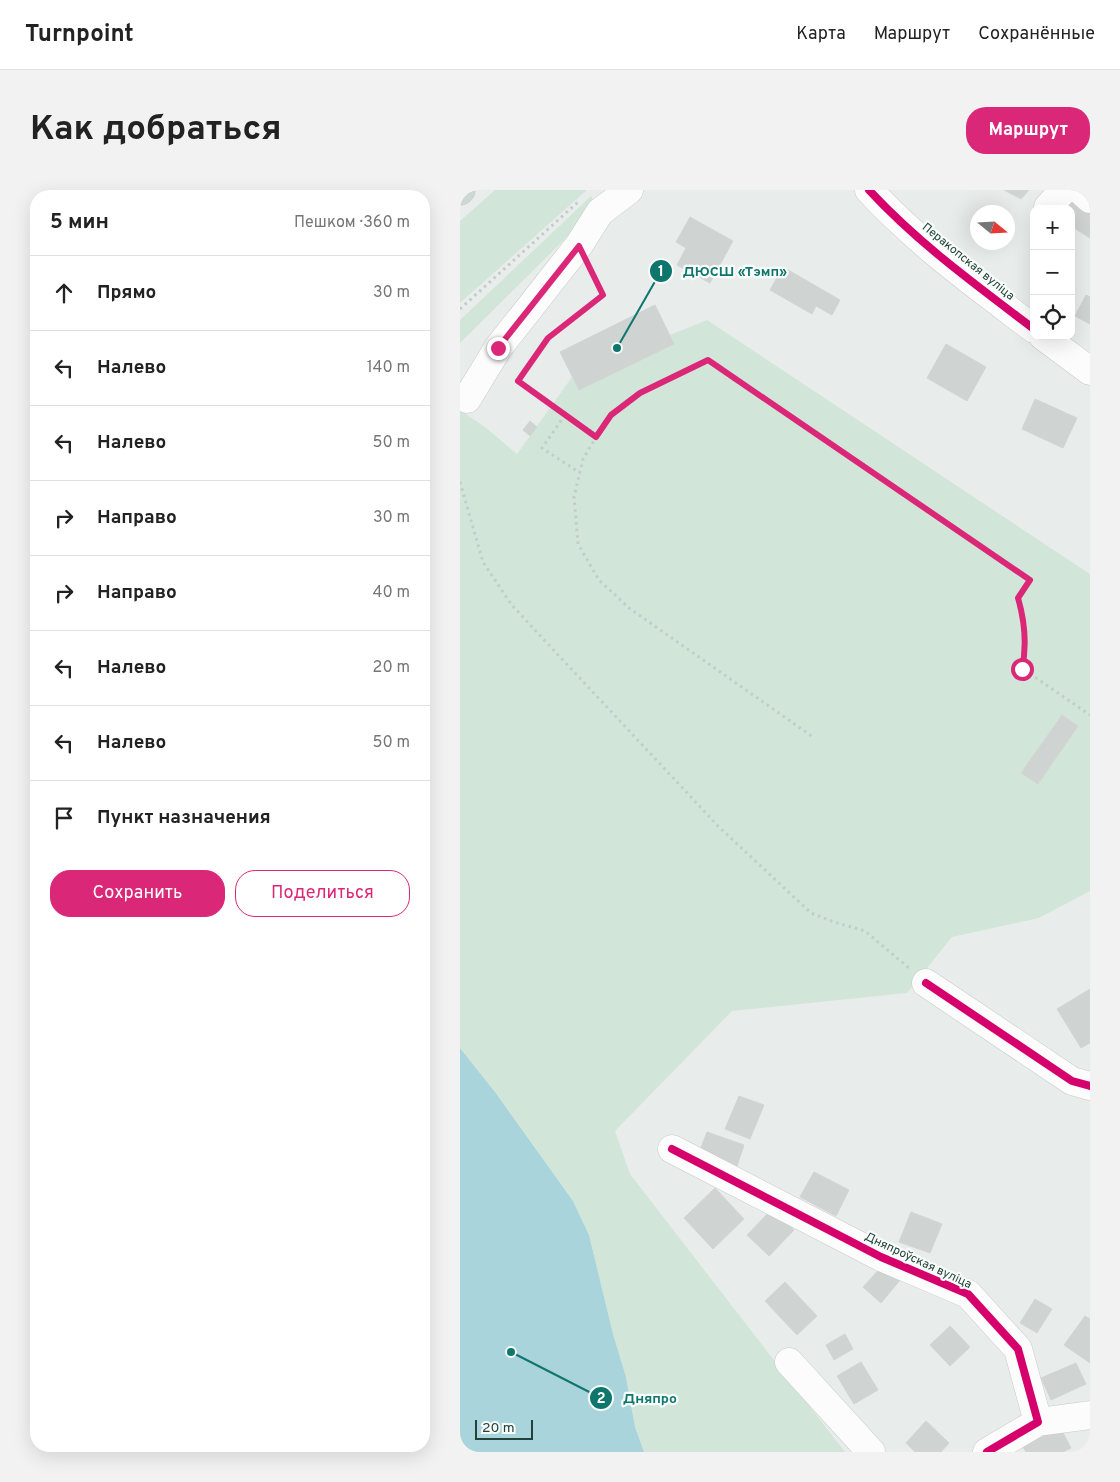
<!DOCTYPE html>
<html lang="ru">
<meta charset="utf-8">
<style>
:root{--surface:#fff;--page:#f2f2f2;--text:#222;--muted:#767676;--line:#e0e0e0;--accent:#db2777}
body{margin:0;font-family:Overpass,sans-serif;background:var(--page);color:var(--text)}
.controls{position:absolute;right:15px;top:15px;display:grid;overflow:hidden;border-radius:10px;box-shadow:0 5px 20px #0002}
.controls button{width:45px;height:45px;display:grid;place-items:center;padding:0;border:0;border-bottom:1px solid var(--line);background:var(--surface);color:var(--text);font:25px sans-serif}
.compass{position:absolute;left:510px;top:15px;width:45px;height:45px;border-radius:50%;background:var(--surface);box-shadow:0 5px 20px #0002;rotate:108deg}
.scale{position:absolute;left:15px;bottom:12px;width:58px;box-sizing:border-box;padding-left:5px;border:2px solid #24423a;border-top:0;font-size:14px;line-height:18px;white-space:nowrap;color:#24423a;-webkit-text-stroke:4px #f7fbf9;paint-order:stroke}
.stop{position:absolute;width:15px;height:15px;margin:-11px;border:4px solid #db2777;border-radius:50%;background:#fff}
.stop.end{background:#db2777;border-color:#fff;box-shadow:0 1px 5px #0008}
.list{margin:0;padding:0;list-style:none}
h2{display:flex;justify-content:space-between;align-items:center;height:65px;margin:0;padding:0 20px;font-size:21px}
h2 small{font-size:16px;font-weight:400;color:var(--muted)}
.list li{display:grid;grid-template-columns:32px 1fr auto;gap:15px;align-items:center;box-sizing:border-box;height:75px;padding:0 20px;border-top:1px solid var(--line)}
.list b{display:block;font-size:19px;white-space:nowrap}
.list em{font-size:16px;font-style:normal;color:var(--muted)}
.actions{display:flex;gap:10px;padding:15px 20px}
.actions a{flex:1;padding:11px 0;border:1px solid var(--accent);border-radius:20px;text-align:center;font-size:18px;color:var(--accent)}
.actions .main{background:var(--accent);color:#fff}
.icon{flex:none;width:28px;height:28px;fill:none;stroke:currentColor;stroke-width:2;stroke-linecap:round;stroke-linejoin:round}
.map{position:relative;flex:none;width:630px;height:1262px;overflow:hidden;border-radius:20px}
header{display:flex;align-items:center;gap:30px;box-sizing:border-box;height:70px;padding:0 25px;background:var(--surface);border-bottom:1px solid var(--line)}
header strong{font-size:24px}
nav{display:flex;gap:28px;margin-inline-start:auto;font-size:18px}
.intro{display:flex;align-items:center;justify-content:space-between;box-sizing:border-box;height:120px;padding:0 30px}
h1{margin:0;font-size:35px}
.button{padding:12px 22px;border-radius:20px;background:var(--accent);color:#fff;font-size:18px;font-weight:700}
main{display:flex;gap:30px;padding:0 30px}
aside{flex:1;background:var(--surface);border-radius:20px;box-shadow:0 5px 20px #0002}
.map>svg:first-child{display:block}
.green{fill:#d1e6d8}
.water{fill:#a9d4db}
.building{fill:#cfd4d2;stroke:#d1d6d4}
.lines{fill:none;stroke-linecap:round;stroke-linejoin:round}
.minor-casing{stroke:#c5cac8;stroke-width:29}
.major-casing{stroke:#c3ccc9;stroke-width:29}
.path{stroke:#c3ccca;stroke-width:3;stroke-dasharray:2.5 4;stroke-linecap:butt}
.minor{stroke:#fcfcfc;stroke-width:28}
.major{stroke:#cfd7d5;stroke-width:28}
.cycleway-casing{stroke:#f7fbf9;stroke-width:11}
.cycleway{stroke:#d6006c;stroke-width:8}
.route{stroke:#db2777;stroke-width:6}
.labels{text-anchor:middle;dominant-baseline:central;stroke-width:4.5;stroke-linejoin:round;paint-order:stroke}
.street-label{font-size:12px;fill:#24423a;stroke:#f7fbf9}
.leader{fill:none;stroke:#0f766e;stroke-width:2}
.callout-dot{fill:#0f766e;stroke:#f7fbf9;stroke-width:2}
.mark-label{font-size:15px;text-anchor:middle;font-weight:bold;fill:#fff}
.callout-label{font-size:14px;text-anchor:middle;font-weight:bold;fill:#0f766e;stroke:#f7fbf9;stroke-width:4.5;stroke-linejoin:round;paint-order:stroke}
</style>
<header>
<strong>Turnpoint</strong>
<nav><a>Карта</a><a>Маршрут</a><a>Сохранённые</a></nav>
</header>
<div class="intro"><h1>Как добраться</h1><a class="button">Маршрут</a></div>
<main>
<aside>
<h2>5 мин<small>Пешком · 360 m</small></h2>
<ul class="list">
<li><svg class="icon" aria-label="ahead" viewBox="0 0 24 24"><path d="M12 20V5M6 11l6-6 6 6"/></svg><div><b>Прямо</b></div><em>30 m</em></li>
<li><svg class="icon" aria-label="left" viewBox="0 0 24 24"><path d="M17 20v-9H6M10 6l-5 5 5 5"/></svg><div><b>Налево</b></div><em>140 m</em></li>
<li><svg class="icon" aria-label="left" viewBox="0 0 24 24"><path d="M17 20v-9H6M10 6l-5 5 5 5"/></svg><div><b>Налево</b></div><em>50 m</em></li>
<li><svg class="icon" aria-label="right" viewBox="0 0 24 24"><path d="M7 20v-9h11M14 6l5 5-5 5"/></svg><div><b>Направо</b></div><em>30 m</em></li>
<li><svg class="icon" aria-label="right" viewBox="0 0 24 24"><path d="M7 20v-9h11M14 6l5 5-5 5"/></svg><div><b>Направо</b></div><em>40 m</em></li>
<li><svg class="icon" aria-label="left" viewBox="0 0 24 24"><path d="M17 20v-9H6M10 6l-5 5 5 5"/></svg><div><b>Налево</b></div><em>20 m</em></li>
<li><svg class="icon" aria-label="left" viewBox="0 0 24 24"><path d="M17 20v-9H6M10 6l-5 5 5 5"/></svg><div><b>Налево</b></div><em>50 m</em></li>
<li><svg class="icon" aria-label="arrive" viewBox="0 0 24 24"><path d="M6 21V4h12l-3 4 3 4H6"/></svg><div><b>Пункт назначения</b></div></li>
</ul>
<div class="actions"><a class="main">Сохранить</a><a>Поделиться</a></div>
</aside>
<div class="map">
<svg width="630" height="1262" viewBox="0 0 630 1262">
<rect width="100%" height="100%" fill="#e8edeb"/>
<path class="green" d="M35,0H127L0,113V31Z
M131,6L136,15L121,33L0,153V130Z
M247,130L630,384V701L579,728L492,747L447,803L272,821L155,941L170,984L385,1262H184L175,1237L166,1187L153,1144L129,1045L113,1011L35,902L0,858V220L25,237L57,264L112,187L119,200L214,154L210,145Z"/>
<path class="water" d="M0,858L35,902L113,1011L129,1045L153,1144L166,1187L175,1237L184,1262H0Z"/>
<path class="building" d="M544,0H569L561,9Z
M611,4L630,17V48L611,36V19H601Z
M230,27L273,51L250,93L217,75L226,58L216,52Z
M323,77L380,110L372,125L356,116L352,124L310,100Z
M626,105L630,107V134L615,126Z
M195,115L214,154L119,200L100,162Z
M486,154L526,177L507,211L467,188Z
M575,209L617,228L603,258L562,239Z
M70,231L77,237L70,246L63,240Z
M602,525L618,536L578,594L561,583Z
M630,799V853L621,858L597,819Z
M279,906L304,915L290,949L265,939Z
M247,942L284,955L276,979L238,965Z
M354,982L389,1000L376,1026L340,1007Z
M255,998L284,1029L253,1059L224,1028Z
M312,1019L334,1040L309,1066L287,1045Z
M451,1022L482,1034L470,1063L439,1052Z
M424,1074L441,1089L421,1113L403,1097Z
M325,1092L357,1126L337,1145L305,1111Z
M575,1109L592,1119L577,1143L560,1133Z
M625,1126L630,1129V1173L604,1155Z
M490,1136L510,1157L490,1176L470,1155Z
M385,1144L393,1159L374,1170L366,1155Z
M401,1172L418,1200L394,1214L377,1186Z
M616,1173L626,1194L591,1210L581,1188Z
M466,1231L489,1253L481,1262H455L446,1253Z
M600,1237L611,1258L603,1262H566L563,1257Z"/>
<g class="lines">
<g class="minor-casing">
<path id="minor" d="M409,0C458,53 516,95 574,139
M620,0L630,9
M588,17L604,0
M583,146L630,181
M7,209L38,158L119,55L140,22L169,0
M466,793L612,891L630,896
M212,959L421,1067L508,1104L558,1159L578,1232L527,1262
M329,1172L411,1262
M578,1232L630,1225"/>
</g>
<g class="major-casing">
<path id="major" d="M0,1L1,0"/>
</g>
<path class="path" d="M130,78L143,105L88,148L58,191L136,247L123,269L114,307L118,354L139,390L169,418L353,547
M0,119L118,12
M105,225L82,258L120,283
M136,247L151,225L180,203L248,170L570,390L558,408C565,432 568,455 563,479L630,525
M0,292L23,372L51,414L73,438L259,637L351,723L374,732L405,741L449,778"/>
<use href="#minor" class="minor"/>
<use href="#major" class="major"/>
<g class="cycleway-casing">
<path id="cycleway" d="M409,0C458,53 516,95 574,139
M466,793L612,891L630,896
M212,959L421,1067L508,1104L558,1159L578,1232L527,1262"/>
</g>
<use href="#cycleway" class="cycleway"/>
</g>
<g class="lines">
<path class="route" d="M38,158L119,56L143,105L88,148L58,191L136,247L151,225L180,203L248,170L570,390L558,408C565,432 567,455 562,479"/>
</g>
<g class="labels">
<g class="street-label">
<text transform="translate(508 72) rotate(39)">Перакопская вуліца</text>
<text transform="translate(458 1071) rotate(25)">Дняпроўская вуліца</text>
</g>
</g>
<path class="leader" d="M157 158L201 81M51 1162L141 1208"/>
<g class="callout-dot">
<circle cx="157" cy="158" r="5"/>
<circle cx="51" cy="1162" r="5"/>
<circle cx="201" cy="81" r="12"/>
<circle cx="141" cy="1208" r="12"/>
</g>
<g class="mark-label">
<text x="201" y="86">1</text>
<text x="141" y="1213">2</text>
</g>
<g class="callout-label">
<text x="275" y="86">ДЮСШ «Тэмп»</text>
<text x="190" y="1213">Дняпро</text>
</g>
</svg>
<div class="controls">
<button>+</button>
<button>−</button>
<button><svg class="icon" aria-label="locate" viewBox="0 0 24 24"><circle cx="12" cy="12" r="6"/><path d="M12 2v4M12 18v4M2 12h4M18 12h4"/></svg></button>
</div>
<svg class="compass" viewBox="-18 -18 36 36"><path d="M0-13l5 13h-10z" fill="#e53935"/><path d="M0 13l5-13h-10z" fill="#767676"/></svg>
<div class="scale">20 m</div>
<div class="stop" style="left:562px;top:479px"></div>
<div class="stop end" style="left:38px;top:158px"></div>
</div>
</main>
